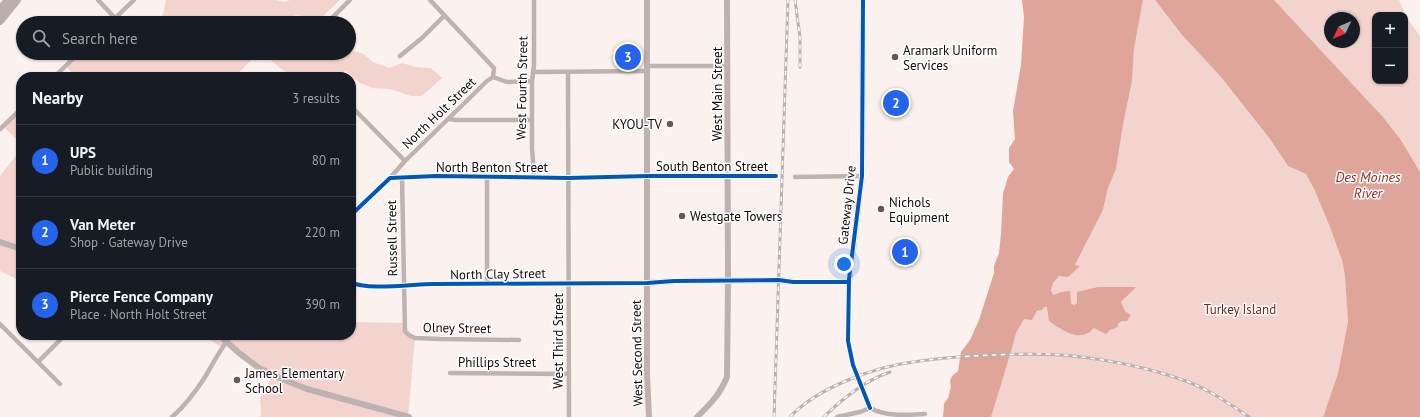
<!DOCTYPE html>
<meta charset="utf-8">
<style>
:root{--surface:#171b24;--page:#242831;--text:#f1f3f6;--muted:#9ea1a6;--line:#363941;--accent:#2563eb}
body{margin:0;font-family:"PT Sans",sans-serif;background:var(--page);color:var(--text)}
.controls{position:absolute;right:12px;top:12px;display:grid;overflow:hidden;border-radius:8px;box-shadow:0 1px 3px #0004}
.controls button{width:36px;height:36px;display:grid;place-items:center;padding:0;border:0;border-bottom:1px solid var(--line);background:var(--surface);color:var(--text);font:20px sans-serif}
.compass{position:absolute;left:1324px;top:12px;width:36px;height:36px;border-radius:50%;background:var(--surface);box-shadow:0 1px 3px #0004;rotate:226deg}
.you{position:absolute;left:844px;top:264px;width:14px;height:14px;margin:-10px;border:3px solid #fff;border-radius:50%;background:#1a73e8;box-shadow:0 0 0 6px #1a73e833}
.badge{display:grid;place-items:center;width:26px;height:26px;border-radius:50%;background:var(--accent);color:#fff;font-size:13px;font-weight:700}
.pin{position:absolute;translate:-50% -50%;border:2px solid #fff;box-shadow:0 1px 4px #0006}
.list{margin:0;padding:0;list-style:none}
h2{display:flex;justify-content:space-between;align-items:center;height:52px;margin:0;padding:0 16px;font-size:17px}
h2 small{font-size:13px;font-weight:400;color:var(--muted)}
.list li{display:grid;grid-template-columns:26px 1fr auto;gap:12px;align-items:center;box-sizing:border-box;height:72px;padding:0 16px;border-top:1px solid var(--line)}
.list b{display:block;font-size:15px;white-space:nowrap}
.list p{margin:0;font-size:13px;white-space:nowrap;color:var(--muted)}
.list em{font-size:13px;font-style:normal;color:var(--muted)}
.icon{flex:none;width:22px;height:22px;fill:none;stroke:currentColor;stroke-width:2;stroke-linecap:round;stroke-linejoin:round}
.map{position:relative;flex:none;width:1420px;height:417px;overflow:hidden}
.search{position:absolute;background:var(--surface);box-shadow:0 1px 3px #0004;left:16px;top:16px;width:340px;height:44px;display:flex;align-items:center;gap:10px;box-sizing:border-box;padding:0 14px;border-radius:22px;color:var(--muted);font-size:15px}
.panel{position:absolute;background:var(--surface);box-shadow:0 1px 3px #0004;left:16px;top:72px;width:340px;height:268px;border-radius:16px}
.map>svg:first-child{display:block}
.green{fill:#f3d3cd;fill-rule:evenodd}
.water{fill:#dfa59b}
.lines{fill:none;stroke-linecap:round;stroke-linejoin:round}
.street{stroke:#bfb2b0;stroke-width:4.5}
.secondary{stroke:#bfb1af;stroke-width:6}
.highway{stroke:#bbaeac;stroke-width:8}
.rail-casing{stroke:#b9b1af;stroke-width:3}
.rail{stroke:#fff;stroke-width:1.5;stroke-dasharray:4.5;stroke-linecap:butt}
.cycleway-casing{stroke:#fff;stroke-width:6}
.cycleway{stroke:#0057b8;stroke-width:4}
.poi-dot{fill:#635b5a;stroke:#fff;stroke-width:1.5}
.labels{text-anchor:middle;dominant-baseline:central;stroke-width:3;stroke-linejoin:round;paint-order:stroke}
.poi-label{font-size:13px;fill:#110a09;stroke:#fff;text-anchor:start}
.street-label{font-size:13px;fill:#110a09;stroke:#fff}
.park-label{font-size:13px;fill:#822318;stroke:#fff}
.water-label{font-size:14px;font-style:italic;fill:#8f3024;stroke:#fff}
</style>
<div class="map">
<svg width="1420" height="417" viewBox="0 0 1420 417">
<rect width="100%" height="100%" fill="#fbf2f0"/>
<path class="green" d="M166,0H276L284,2L290,0H340L321,18L295,15L291,23H152L163,15Z
M1143,0H1155L1182,35L1221,77L1270,139L1288,166L1306,174L1315,191L1336,240L1342,260L1345,276L1348,320L1338,373L1323,417H991C994,398 1003,379 1008,361C1012,347 1014,332 1023,320C1029,314 1039,313 1044,307H1047L1087,334L1094,328L1109,330L1118,327V324L1131,315L1125,311L1121,302L1135,287H1119L1074,305L1061,292L1053,295C1044,273 1072,276 1080,266L1075,265L1103,210L1108,188L1116,169L1123,125L1132,81L1134,49Z
M1274,0H1399L1407,18L1420,36V172L1401,140L1383,117ZM1375,15H1405V81H1375ZM1330,18H1354V42H1330Z
M349,50L362,53L373,62L389,68L402,63L416,67L431,68L442,78L422,96H411L390,89L373,88L360,83L346,71C333,76 332,72 321,74C318,74 315,76 312,77C295,81 281,70 270,59L253,58L235,77H76L66,66L79,53H349Z
M21,109V144L3,126Z
M21,149V281L0,271V176Z
M351,322L405,323L406,331L415,338L408,417H260C263,411 260,407 260,401C260,392 269,383 274,375L226,342L222,348L203,335H351Z"/>
<path class="water" d="M1022,0H1143L1134,49L1132,81L1123,125L1116,169L1108,188L1103,210L1075,265L1080,266L1068,277L1059,276L1053,283L1051,290L1053,295L1061,292L1070,291L1071,303L1074,305L1077,303V292L1098,287H1136L1121,302L1125,311L1131,315L1127,321H1122L1118,324V327L1110,330L1106,334L1094,328C1092,330 1089,333 1086,334C1074,339 1059,328 1049,321L1047,307H1044L1042,310L1037,311L1032,320L1024,319L1016,333L1012,348L991,417H943L944,404L948,398L951,387L950,381L952,376L958,371L961,352L970,340L979,320L994,273V266L999,253L1001,234L1003,193L1008,177L1014,169L1009,162V148L1015,139L1013,111L1021,65L1024,17Z
M1155,0H1274L1383,117L1401,140L1420,172V417H1323L1338,373L1348,321L1345,276L1342,260L1330,227L1315,191L1306,174L1288,166L1270,139L1221,77L1182,35Z"/>
<g class="lines">
<path class="street" d="M98,0L115,18
M430,0L494,68L493,77
M534,0V65L532,81V148L534,177
M110,23L134,0
M327,23L350,0
M400,56L422,38L444,16
M648,66H728
M534,72L648,71
M568,72L569,417
M54,77L79,53
M493,77L507,82L532,81
M351,106L405,161
M449,119L456,120H532
M0,129L21,109
M402,177L405,331L409,335L415,338L440,339L519,340
M487,177V284
M795,177L862,176
M390,178L405,161L487,81L493,77
M351,215L390,178L436,176L568,178L648,176H776
M351,282C365,291 415,284 433,284C504,283 575,283 647,283
M849,282L848,341L853,365L870,408
M0,324L60,384
M38,362L65,335
M450,373L569,374
M870,408C887,417 906,415 925,414
M172,417C185,406 196,391 205,377C214,362 221,347 232,335
M837,417L860,412L870,408"/>
<path class="secondary" d="M647,0V375L649,417
M0,242L21,249
M647,283L674,281L779,280L793,282H849L862,176L863,0
M219,335L239,353L259,368L282,379L307,389L409,417
M697,417C711,403 719,396 727,377L728,281L727,0"/>
<path class="highway" d="M0,10L8,0
M0,21L17,0"/>
<g class="rail-casing">
<path id="rail" d="M795,0L800,37V67
M774,417L788,0
M790,417C817,388 874,367 913,362C940,358 967,356 994,355C1020,354 1047,353 1073,356C1109,360 1149,368 1183,380C1207,388 1228,403 1249,417
M824,417C843,398 864,381 890,372"/>
</g>
<use href="#rail" class="rail"/>
<g class="cycleway-casing">
<path id="cycleway" d="M863,0L862,176L849,279L848,341L853,365L870,408
M351,215L390,178L436,176L568,178L648,176H776
M351,282C365,291 415,284 433,284C504,283 575,283 647,283L674,281L779,280L793,282H849"/>
</g>
<use href="#cycleway" class="cycleway"/>
</g>
<g class="poi-dot">
<circle cx="895" cy="57" r="4"/>
<circle cx="670" cy="124" r="4"/>
<circle cx="881" cy="209" r="4"/>
<circle cx="682" cy="216" r="4"/>
<circle cx="237" cy="380" r="4"/>
</g>
<g class="labels">
<g class="poi-label">
<text x="903" y="50">Aramark Uniform<tspan x="903" dy="15">Services</tspan></text>
<text x="662" y="124" text-anchor="end">KYOU-TV</text>
<text x="889" y="202">Nichols<tspan x="889" dy="15">Equipment</tspan></text>
<text x="690" y="216">Westgate Towers</text>
<text x="245" y="373">James Elementary<tspan x="245" dy="15">School</tspan></text>
</g>
<g class="street-label">
<text transform="translate(522 88) rotate(-89)">West Fourth Street</text>
<text transform="translate(717 94) rotate(-90)">West Main Street</text>
<text transform="translate(439 113) rotate(-44)">North Holt Street</text>
<text x="712" y="166">South Benton Street</text>
<text x="492" y="167">North Benton Street</text>
<text transform="translate(847 205) rotate(-84)">Gateway Drive</text>
<text transform="translate(392 238) rotate(-91)">Russell Street</text>
<text transform="translate(498 274) rotate(-1)">North Clay Street</text>
<text transform="translate(457 328) rotate(1)">Olney Street</text>
<text transform="translate(558 341) rotate(-90)">West Third Street</text>
<text transform="translate(637 353) rotate(-91)">West Second Street</text>
<text x="497" y="362">Phillips Street</text>
</g>
<g class="park-label">
<text x="1240" y="309">Turkey Island</text>
</g>
<g class="water-label">
<text x="1368" y="177">Des Moines<tspan x="1368" dy="16">River</tspan></text>
</g>
</g>
</svg>
<div class="controls">
<button>+</button>
<button>−</button>
</div>
<svg class="compass" viewBox="-18 -18 36 36"><path d="M0-13l5 13h-10z" fill="#e53935"/><path d="M0 13l5-13h-10z" fill="#9ea1a6"/></svg>
<div class="you"></div>
<div class="pin badge" style="left:905px;top:252px">1</div>
<div class="pin badge" style="left:896px;top:103px">2</div>
<div class="pin badge" style="left:628px;top:57px">3</div>
<div class="search"><svg class="icon" aria-label="search" viewBox="0 0 24 24"><circle cx="10" cy="10" r="6"/><path d="M15 15l6 6"/></svg>Search here</div>
<section class="panel">
<h2>Nearby<small>3 results</small></h2>
<ul class="list">
<li><span class="badge">1</span><div><b>UPS</b><p>Public building</p></div><em>80 m</em></li>
<li><span class="badge">2</span><div><b>Van Meter</b><p>Shop · Gateway Drive</p></div><em>220 m</em></li>
<li><span class="badge">3</span><div><b>Pierce Fence Company</b><p>Place · North Holt Street</p></div><em>390 m</em></li>
</ul>
</section>
</div>
